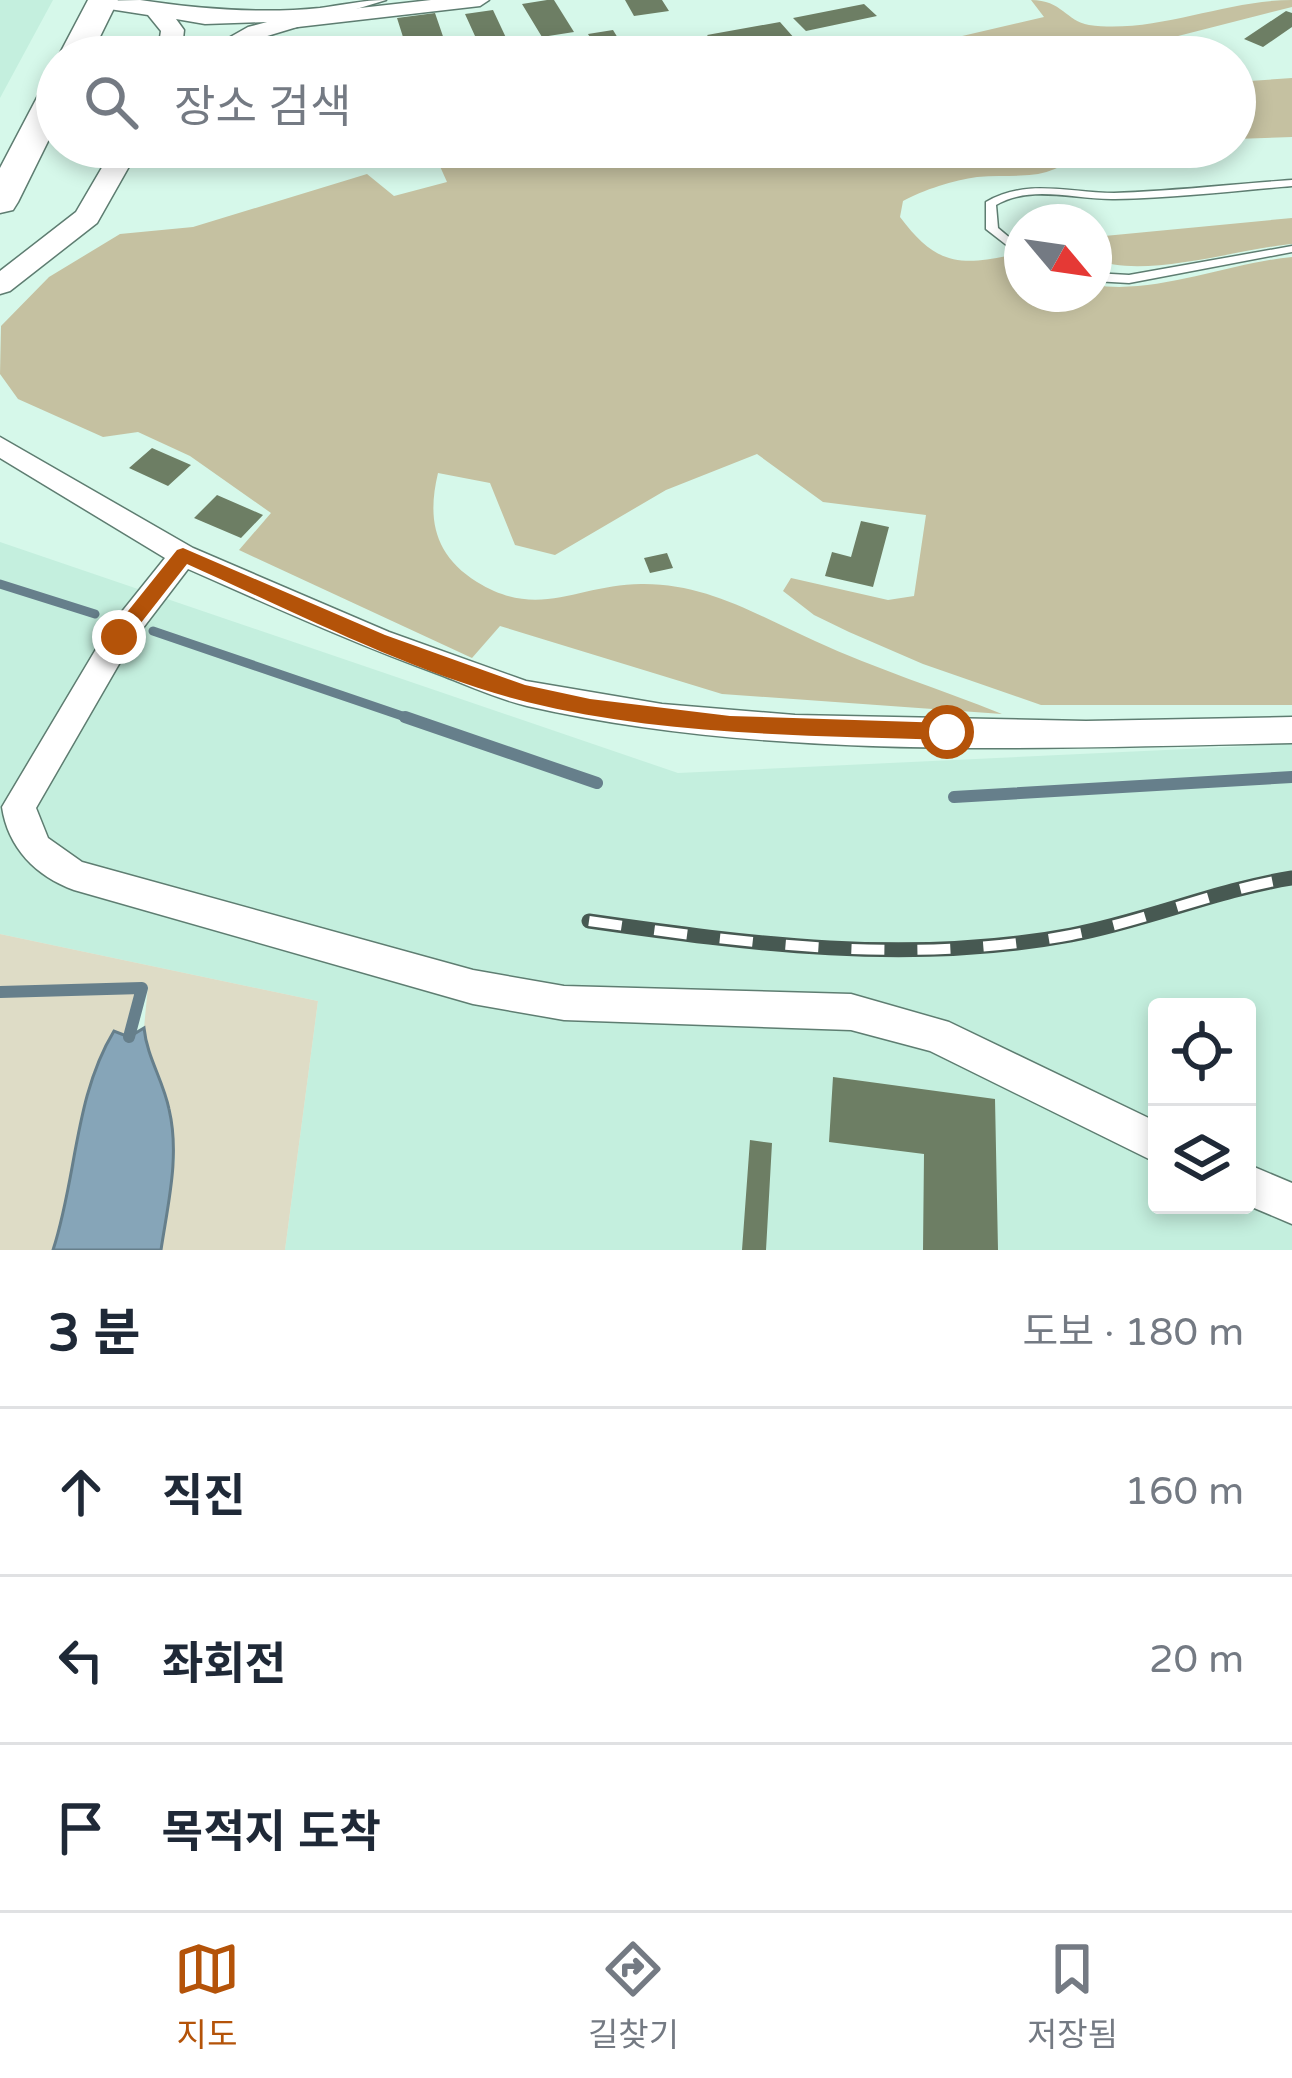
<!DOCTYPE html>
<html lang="ko">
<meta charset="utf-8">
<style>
:root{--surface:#fff;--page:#f2f2f3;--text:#1f2937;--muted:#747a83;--line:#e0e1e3;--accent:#b45309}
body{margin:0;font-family:"Varela Round","Noto Sans KR",sans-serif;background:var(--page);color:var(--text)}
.controls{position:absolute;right:36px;bottom:36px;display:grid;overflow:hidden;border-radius:12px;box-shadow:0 6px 18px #0003}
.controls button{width:108px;height:108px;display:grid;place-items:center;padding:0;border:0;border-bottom:3px solid var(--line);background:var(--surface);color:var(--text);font:60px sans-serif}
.compass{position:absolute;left:1004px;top:204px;width:108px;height:108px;border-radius:50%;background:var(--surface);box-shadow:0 6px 18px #0003;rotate:119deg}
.stop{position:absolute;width:36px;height:36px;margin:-27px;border:9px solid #b45309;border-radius:50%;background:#fff}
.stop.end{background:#b45309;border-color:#fff;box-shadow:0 3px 12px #0008}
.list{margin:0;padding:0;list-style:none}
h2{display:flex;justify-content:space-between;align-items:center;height:156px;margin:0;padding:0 48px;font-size:51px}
h2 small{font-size:39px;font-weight:400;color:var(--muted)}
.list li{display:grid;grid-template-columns:78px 1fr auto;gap:36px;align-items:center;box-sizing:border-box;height:168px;padding:0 48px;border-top:3px solid var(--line)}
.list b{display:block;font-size:45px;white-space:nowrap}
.list em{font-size:39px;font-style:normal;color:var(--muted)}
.icon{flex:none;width:66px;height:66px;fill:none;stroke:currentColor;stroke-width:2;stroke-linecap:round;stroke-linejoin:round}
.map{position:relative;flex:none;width:1292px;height:1250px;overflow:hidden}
.search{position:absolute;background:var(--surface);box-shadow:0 6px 18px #0003;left:36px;right:36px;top:36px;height:132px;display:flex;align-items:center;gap:30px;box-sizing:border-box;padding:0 42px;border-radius:66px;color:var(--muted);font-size:45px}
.sheet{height:660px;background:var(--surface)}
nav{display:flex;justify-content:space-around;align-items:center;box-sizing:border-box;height:168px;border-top:3px solid var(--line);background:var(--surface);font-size:33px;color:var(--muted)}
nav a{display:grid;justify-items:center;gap:6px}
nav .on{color:var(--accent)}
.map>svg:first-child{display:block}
.built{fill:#c4efde;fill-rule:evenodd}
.green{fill:#dedcc6}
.forest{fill:#c5c1a1}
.water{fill:#86a5b8;stroke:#667f8b;stroke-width:3}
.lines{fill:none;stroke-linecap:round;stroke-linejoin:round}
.stream-far1{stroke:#667f8b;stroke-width:9}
.stream{stroke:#667f8b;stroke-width:12}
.building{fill:#6d7e64}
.service-casing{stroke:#5e7d71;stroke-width:3}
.minor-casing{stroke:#5e7d71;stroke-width:3}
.tertiary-casing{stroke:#5e7d71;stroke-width:3}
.trunk-casing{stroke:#5e7d71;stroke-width:3}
.service{fill:#fff;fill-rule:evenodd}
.minor{fill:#fff;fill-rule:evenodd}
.tertiary{fill:#fff;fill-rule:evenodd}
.trunk{fill:#fff;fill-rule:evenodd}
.rail-casing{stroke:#475952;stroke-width:15}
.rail{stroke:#fff;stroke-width:10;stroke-dasharray:33;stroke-linecap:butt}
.route{fill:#b45309}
</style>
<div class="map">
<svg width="1292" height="1250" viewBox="0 0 1292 1250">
<rect width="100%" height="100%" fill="#d6f8ea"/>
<path class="built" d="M0,0H53L0,98Z
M0,542L678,773L1292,744V1250H285L318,1001L0,934ZM1157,1007H1247V1205H1157Z"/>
<path class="green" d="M0,934L318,1001L285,1250H161L175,1158L161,1079L147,1054L144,1028L148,986L0,988Z
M135,993L124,1034L114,1031C74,1098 77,1177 53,1250H0V996Z"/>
<path class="forest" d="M1031,0C1062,0 1066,21 1089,25C1156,34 1224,0 1292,0V7L1096,57H872L1044,17Z
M1292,78V137L1235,139V82Z
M448,147H1084C1050,184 1023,173 977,177C954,180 923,190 903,201L900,217C933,261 955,267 1007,256L1022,265V294H1094V285C1156,295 1228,263 1292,257V705H1041L923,664L849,632L814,615L783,591L791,578L888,600L914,596L926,515L823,502L757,454L666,490L555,555L515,545L490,483L438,473C427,519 434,555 477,582C540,621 580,583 644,584C708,584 759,616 815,641C876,669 940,689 1002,714L722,694L500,626L472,658L239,550L271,513L190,456L138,432L103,437L18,399L0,374L1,326L49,277L120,234L193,227L367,174L394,196L447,182L434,153Z
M1292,218V244C1238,249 1142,280 1094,259V237Z"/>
<path class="water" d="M144,1028C147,1057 163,1080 169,1109C180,1156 168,1203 161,1250H53C77,1177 74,1097 114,1031L129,1037Z"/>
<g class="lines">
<path class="stream-far1" d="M0,584L95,614
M153,631L414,720"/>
<path class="stream" d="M405,717L597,783
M954,797L1292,777
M0,992L142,988L129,1037"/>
</g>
<path class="building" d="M547,0H554L574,32L542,37L522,4Z
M625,0H662L669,11L634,16Z
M864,4L877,16L806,31L793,18Z
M493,10L508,42L480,47L465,14Z
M1286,11L1292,13V27L1263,47L1244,39Z
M435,13L448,51L409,56L397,18Z
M780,22L795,39L721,52L707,35Z
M613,30L624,48L632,47L638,57H601L588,34Z
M152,448L191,465L168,486L129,468Z
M217,495L263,515L241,538L194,518Z
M861,521L889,527L873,587L825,576L832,552L851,557Z
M667,553L673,568L650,573L644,558Z
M833,1077L995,1099L998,1250H923L924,1154L829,1142Z
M750,1140L772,1143L766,1250H742Z"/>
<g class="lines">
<g class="service-casing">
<path id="service" d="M1292,180V186C1233,191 1174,198 1115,199C1075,200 1032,184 996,205L998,228L1022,248V257L986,229V202C1027,178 1070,193 1114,193C1174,191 1233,184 1292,180Z
M1292,246V252L1129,283L1094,281V273L1129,275Z"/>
</g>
<g class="minor-casing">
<path id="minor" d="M431,0H489L480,6L289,28L279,22L289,16Z
M0,437L193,548L389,632L526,681L662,704L795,715L1086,721L1292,717V743C1046,748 767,761 527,706C498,699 469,686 441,675C355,644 272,606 188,569L130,645L36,808L48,838L82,862L473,970L564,986L851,994L949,1022L1157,1122V1163L930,1051L851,1030L564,1020L473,1004L74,890C36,876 8,848 2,807L108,629L165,558L0,458Z
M1247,1164L1292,1183V1224L1247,1205Z"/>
</g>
<g class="tertiary-casing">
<path id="tertiary" d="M140,0C199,9 261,14 320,8C343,5 363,0 386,0L264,37L225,57H195L248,27L267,22L205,24L176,19L184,30L181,57H157L161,31L148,15L103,8L92,1Z
M114,147H140L97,223L10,291L0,294V271L76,212Z"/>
</g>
<g class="trunk-casing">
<path id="trunk" d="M88,0H118L90,57H58Z
M57,80V123L18,202L13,210L0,213V168L41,90Z"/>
</g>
<use href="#service" class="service"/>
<use href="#minor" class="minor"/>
<use href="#tertiary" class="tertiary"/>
<use href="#trunk" class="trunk"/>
<g class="rail-casing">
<path id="rail" d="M589,921C749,944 910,965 1071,935C1146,921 1216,890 1292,878"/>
</g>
<use href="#rail" class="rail"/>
</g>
<path class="route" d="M183,548L385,635L525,685L590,699L730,716L947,723L958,732L947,740C807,735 664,736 527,702C412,673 295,612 187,564L126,642H112V631L177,550Z"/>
</svg>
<div class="controls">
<button><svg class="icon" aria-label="locate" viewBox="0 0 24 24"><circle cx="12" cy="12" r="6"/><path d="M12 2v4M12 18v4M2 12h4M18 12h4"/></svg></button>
<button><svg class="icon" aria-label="layers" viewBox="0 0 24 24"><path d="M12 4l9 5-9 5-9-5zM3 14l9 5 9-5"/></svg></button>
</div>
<svg class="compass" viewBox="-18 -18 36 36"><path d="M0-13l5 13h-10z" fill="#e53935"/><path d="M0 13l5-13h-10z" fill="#747a83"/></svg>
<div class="stop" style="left:947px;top:732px"></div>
<div class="stop end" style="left:119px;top:637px"></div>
<div class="search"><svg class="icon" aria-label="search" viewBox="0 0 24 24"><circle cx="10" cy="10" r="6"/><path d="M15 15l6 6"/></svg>장소 검색</div>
</div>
<section class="sheet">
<h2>3 분<small>도보 · 180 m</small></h2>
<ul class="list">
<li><svg class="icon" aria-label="ahead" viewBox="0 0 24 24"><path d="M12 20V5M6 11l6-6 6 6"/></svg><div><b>직진</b></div><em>160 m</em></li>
<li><svg class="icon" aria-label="left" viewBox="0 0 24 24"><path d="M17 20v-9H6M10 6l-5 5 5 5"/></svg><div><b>좌회전</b></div><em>20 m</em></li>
<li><svg class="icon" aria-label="arrive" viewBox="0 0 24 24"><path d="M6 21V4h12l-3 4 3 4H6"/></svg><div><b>목적지 도착</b></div></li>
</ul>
</section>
<nav>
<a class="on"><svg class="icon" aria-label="map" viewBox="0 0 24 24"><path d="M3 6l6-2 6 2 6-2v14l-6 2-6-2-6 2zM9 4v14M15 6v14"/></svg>지도</a>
<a><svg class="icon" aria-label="directions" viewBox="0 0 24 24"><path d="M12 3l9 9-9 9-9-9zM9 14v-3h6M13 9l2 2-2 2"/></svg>길찾기</a>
<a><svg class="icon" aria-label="saved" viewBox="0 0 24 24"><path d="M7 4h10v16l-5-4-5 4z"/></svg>저장됨</a>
</nav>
